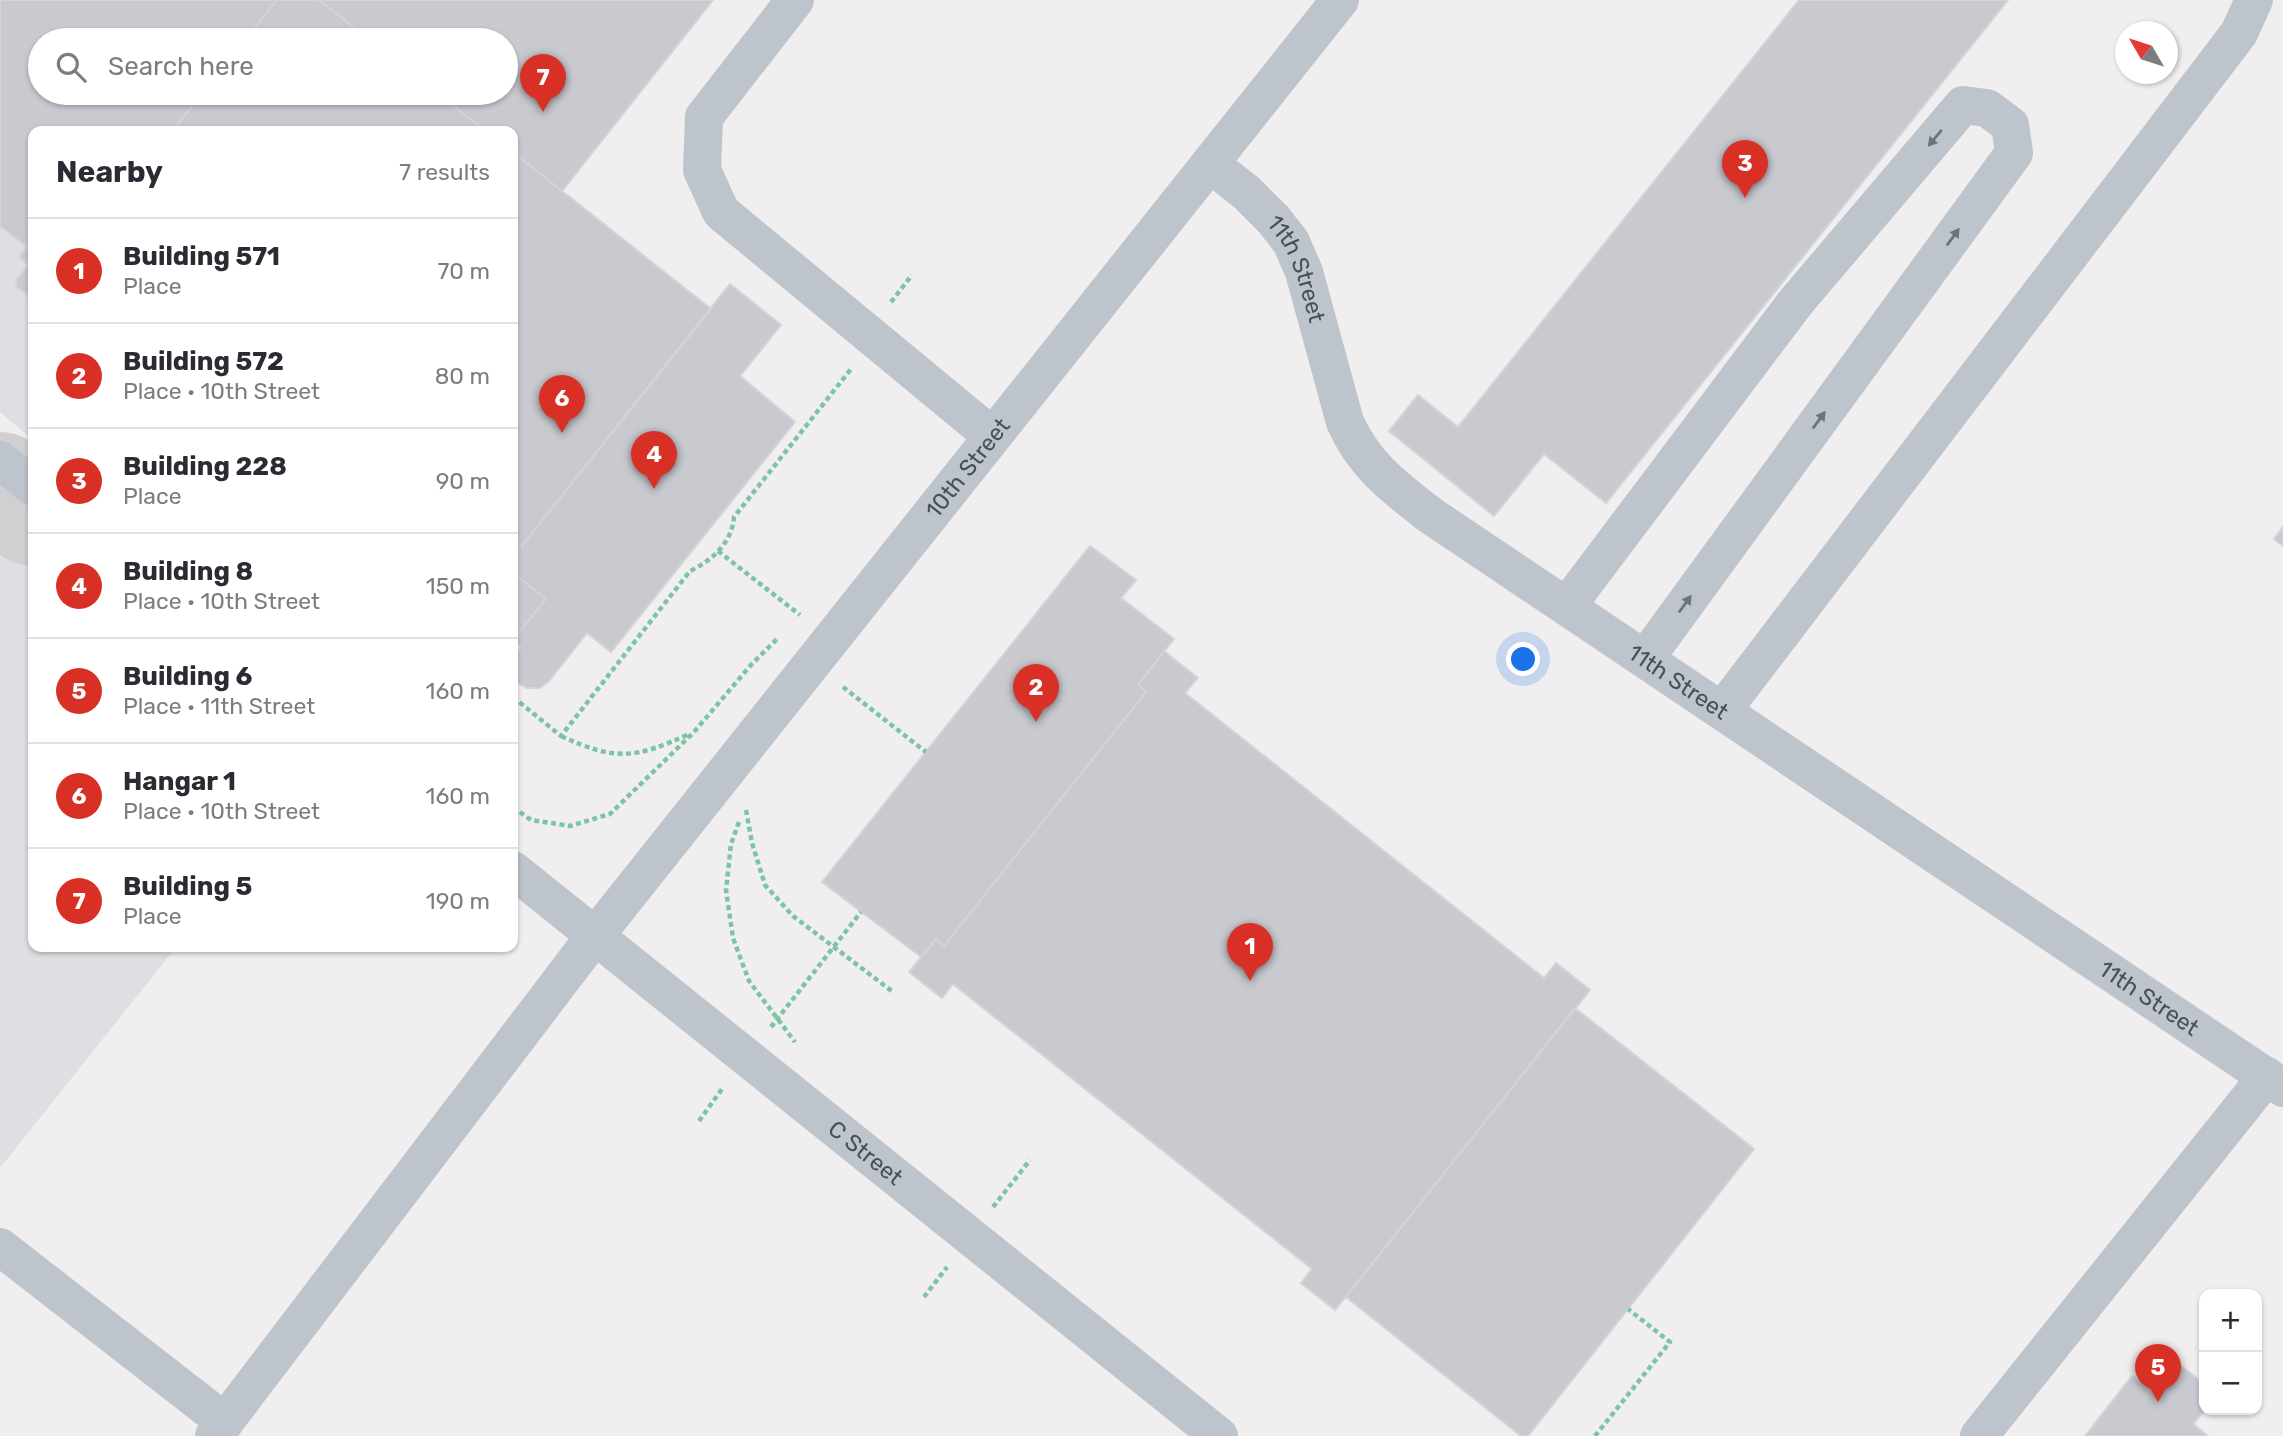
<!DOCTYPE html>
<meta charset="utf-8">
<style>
:root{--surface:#fff;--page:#f7f7f7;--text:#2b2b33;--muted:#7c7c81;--line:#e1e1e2;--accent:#d93025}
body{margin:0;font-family:Rubik,sans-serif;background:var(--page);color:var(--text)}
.controls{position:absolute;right:21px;bottom:21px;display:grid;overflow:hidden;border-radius:14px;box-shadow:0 2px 5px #0004}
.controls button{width:63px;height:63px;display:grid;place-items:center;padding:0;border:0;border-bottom:2px solid var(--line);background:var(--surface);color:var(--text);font:35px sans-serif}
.compass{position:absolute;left:2115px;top:21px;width:63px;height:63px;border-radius:50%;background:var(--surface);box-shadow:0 2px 5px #0004;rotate:309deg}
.you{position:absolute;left:1524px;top:660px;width:24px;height:24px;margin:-18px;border:5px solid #fff;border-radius:50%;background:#1a73e8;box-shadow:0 0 0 10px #1a73e833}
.badge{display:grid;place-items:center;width:46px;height:46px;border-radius:50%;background:var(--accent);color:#fff;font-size:23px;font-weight:700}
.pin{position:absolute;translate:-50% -58px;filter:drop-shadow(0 2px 4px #0008)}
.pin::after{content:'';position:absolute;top:37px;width:24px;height:21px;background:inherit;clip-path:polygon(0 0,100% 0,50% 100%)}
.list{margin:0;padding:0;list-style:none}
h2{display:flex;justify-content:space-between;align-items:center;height:91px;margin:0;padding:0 28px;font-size:30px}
h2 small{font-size:23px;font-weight:400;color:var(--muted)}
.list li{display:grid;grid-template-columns:46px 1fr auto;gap:21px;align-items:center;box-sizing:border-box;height:105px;padding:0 28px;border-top:2px solid var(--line)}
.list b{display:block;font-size:26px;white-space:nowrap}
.list p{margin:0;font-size:23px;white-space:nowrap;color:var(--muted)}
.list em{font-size:23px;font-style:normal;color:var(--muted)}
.icon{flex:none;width:38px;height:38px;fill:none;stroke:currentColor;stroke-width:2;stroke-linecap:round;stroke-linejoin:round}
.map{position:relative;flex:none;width:2283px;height:1436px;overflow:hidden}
.search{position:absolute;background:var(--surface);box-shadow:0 2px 5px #0004;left:28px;top:28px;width:490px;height:77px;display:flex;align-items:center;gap:18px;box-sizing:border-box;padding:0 24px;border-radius:38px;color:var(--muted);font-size:26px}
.panel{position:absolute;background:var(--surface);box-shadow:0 2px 5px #0004;left:28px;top:126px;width:490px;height:826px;border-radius:14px}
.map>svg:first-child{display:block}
.airport{fill:#dddfe2}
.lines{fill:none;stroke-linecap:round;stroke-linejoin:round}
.taxiway{stroke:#d0d0d3;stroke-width:108}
.building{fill:#c9cad0;stroke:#d2d4d9;stroke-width:2}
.path{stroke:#7bc5a4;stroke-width:4.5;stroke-dasharray:5 3.5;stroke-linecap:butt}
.minor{stroke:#bdc4cc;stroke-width:38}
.oneway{fill:#6b737c}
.labels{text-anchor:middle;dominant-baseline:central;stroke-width:7;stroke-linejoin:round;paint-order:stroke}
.street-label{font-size:23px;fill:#485059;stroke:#fff}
</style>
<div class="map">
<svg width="2283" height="1436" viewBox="0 0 2283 1436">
<rect width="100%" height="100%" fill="#f0eeee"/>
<path class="airport" d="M0,226L27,247L28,265L17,278L16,286L33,299V440L0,412Z
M0,530L33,556V947H176L0,1168Z"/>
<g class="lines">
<path class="taxiway" d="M0,486L33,512"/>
</g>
<path class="building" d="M0,0H277L245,40H40V93H203L172,131H33V299L16,286L17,279L28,265L19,257L27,247L0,226Z
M277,0H319L370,40H245Z
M319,0H713L562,191L513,152V131H486L437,93H506V40H370Z
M1799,0H2008L1606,503L1544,454L1494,516L1389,431L1418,395L1458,427Z
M203,93H437L486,131H172Z
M513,152L711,309L513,557Z
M730,284L781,325L740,376L795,422L611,652L587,633L549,681L540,688H527L516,682L513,675V658L521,647L513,640V557Z
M2283,527V546L2274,539Z
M1090,546L1136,580L1121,598L1174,639L1138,685L1146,692L944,946L936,939L921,957L822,882Z
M513,573L546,599L513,640Z
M1164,651L1198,678L1185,693L1544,978L1556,963L1590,990L1335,1310L1301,1283L1312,1269L953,984L942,998L909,972L936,939L944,946L1146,692L1138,685Z
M1575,1008L1754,1149L1528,1436H1521L1346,1297Z
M2180,1365L2204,1384L2205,1410L2193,1424L2208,1436H2085L2132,1376L2155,1395Z"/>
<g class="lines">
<path class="path" d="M891,302L912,275
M718,551L800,615
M843,687L926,752
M513,697L561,736L690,571C713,560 732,542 734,517L851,369
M561,736C615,761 635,759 689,734
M513,807L531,820L570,826L610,814L694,732L750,666L777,639
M746,810L752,843L765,885L793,916L893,992
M739,822L731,844L726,890L733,938L749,981L795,1042
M771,1027L861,912
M699,1121L722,1089
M993,1207L1030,1160
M924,1297L947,1267
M1595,1436L1670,1342L1628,1309"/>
<g class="minor">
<path d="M795,0L704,117L702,170L721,212L992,436"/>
<path id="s1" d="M1210,164L1247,193L1273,219L1291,242L1304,272L1345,422C1364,465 1394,487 1430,515L2283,1088"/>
<path d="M0,460L33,487"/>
<path d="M1567,606L1795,303L1963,105L1987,108L2010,125L2014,153L1645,659"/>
<path d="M1722,711L2239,33L2254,0"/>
<path id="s2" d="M513,870L1219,1436"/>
<path d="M0,1247L225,1422"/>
<path id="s3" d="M214,1436L584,950L1340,0"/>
<path d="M1979,1436L2267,1076"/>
</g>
</g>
<defs><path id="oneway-solid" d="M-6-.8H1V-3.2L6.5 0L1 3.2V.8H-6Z" transform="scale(1.75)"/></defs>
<g class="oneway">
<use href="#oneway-solid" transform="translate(1935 138) rotate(130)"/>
<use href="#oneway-solid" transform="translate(1953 237) rotate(-54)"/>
<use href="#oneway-solid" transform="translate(1819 420) rotate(-54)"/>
<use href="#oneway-solid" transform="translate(1685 604) rotate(-54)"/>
</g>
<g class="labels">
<g class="street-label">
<text stroke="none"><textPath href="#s1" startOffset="140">11th Street</textPath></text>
<text stroke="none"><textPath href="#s3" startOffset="1227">10th Street</textPath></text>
<text stroke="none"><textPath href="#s1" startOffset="728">11th Street</textPath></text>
<text stroke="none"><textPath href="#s1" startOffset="1295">11th Street</textPath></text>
<text stroke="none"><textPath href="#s2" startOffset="452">C Street</textPath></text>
</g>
</g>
</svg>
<div class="controls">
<button>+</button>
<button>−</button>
</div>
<svg class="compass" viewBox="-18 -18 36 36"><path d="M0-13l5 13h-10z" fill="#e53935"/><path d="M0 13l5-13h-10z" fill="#7c7c81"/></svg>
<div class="you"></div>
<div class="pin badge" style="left:1250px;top:981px">1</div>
<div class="pin badge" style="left:1036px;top:722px">2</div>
<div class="pin badge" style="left:1745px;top:198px">3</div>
<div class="pin badge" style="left:654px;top:489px">4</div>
<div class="pin badge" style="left:2158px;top:1402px">5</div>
<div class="pin badge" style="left:562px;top:433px">6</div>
<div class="pin badge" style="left:543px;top:112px">7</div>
<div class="search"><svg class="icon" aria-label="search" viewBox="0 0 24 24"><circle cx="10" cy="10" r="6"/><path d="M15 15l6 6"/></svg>Search here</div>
<section class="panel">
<h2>Nearby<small>7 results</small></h2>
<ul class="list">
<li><span class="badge">1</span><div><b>Building 571</b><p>Place</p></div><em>70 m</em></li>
<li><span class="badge">2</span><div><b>Building 572</b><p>Place · 10th Street</p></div><em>80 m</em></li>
<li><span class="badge">3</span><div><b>Building 228</b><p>Place</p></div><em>90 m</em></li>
<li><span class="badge">4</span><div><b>Building 8</b><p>Place · 10th Street</p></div><em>150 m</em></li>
<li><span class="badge">5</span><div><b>Building 6</b><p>Place · 11th Street</p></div><em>160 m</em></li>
<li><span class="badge">6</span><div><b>Hangar 1</b><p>Place · 10th Street</p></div><em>160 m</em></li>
<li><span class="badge">7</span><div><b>Building 5</b><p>Place</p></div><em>190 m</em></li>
</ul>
</section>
</div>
